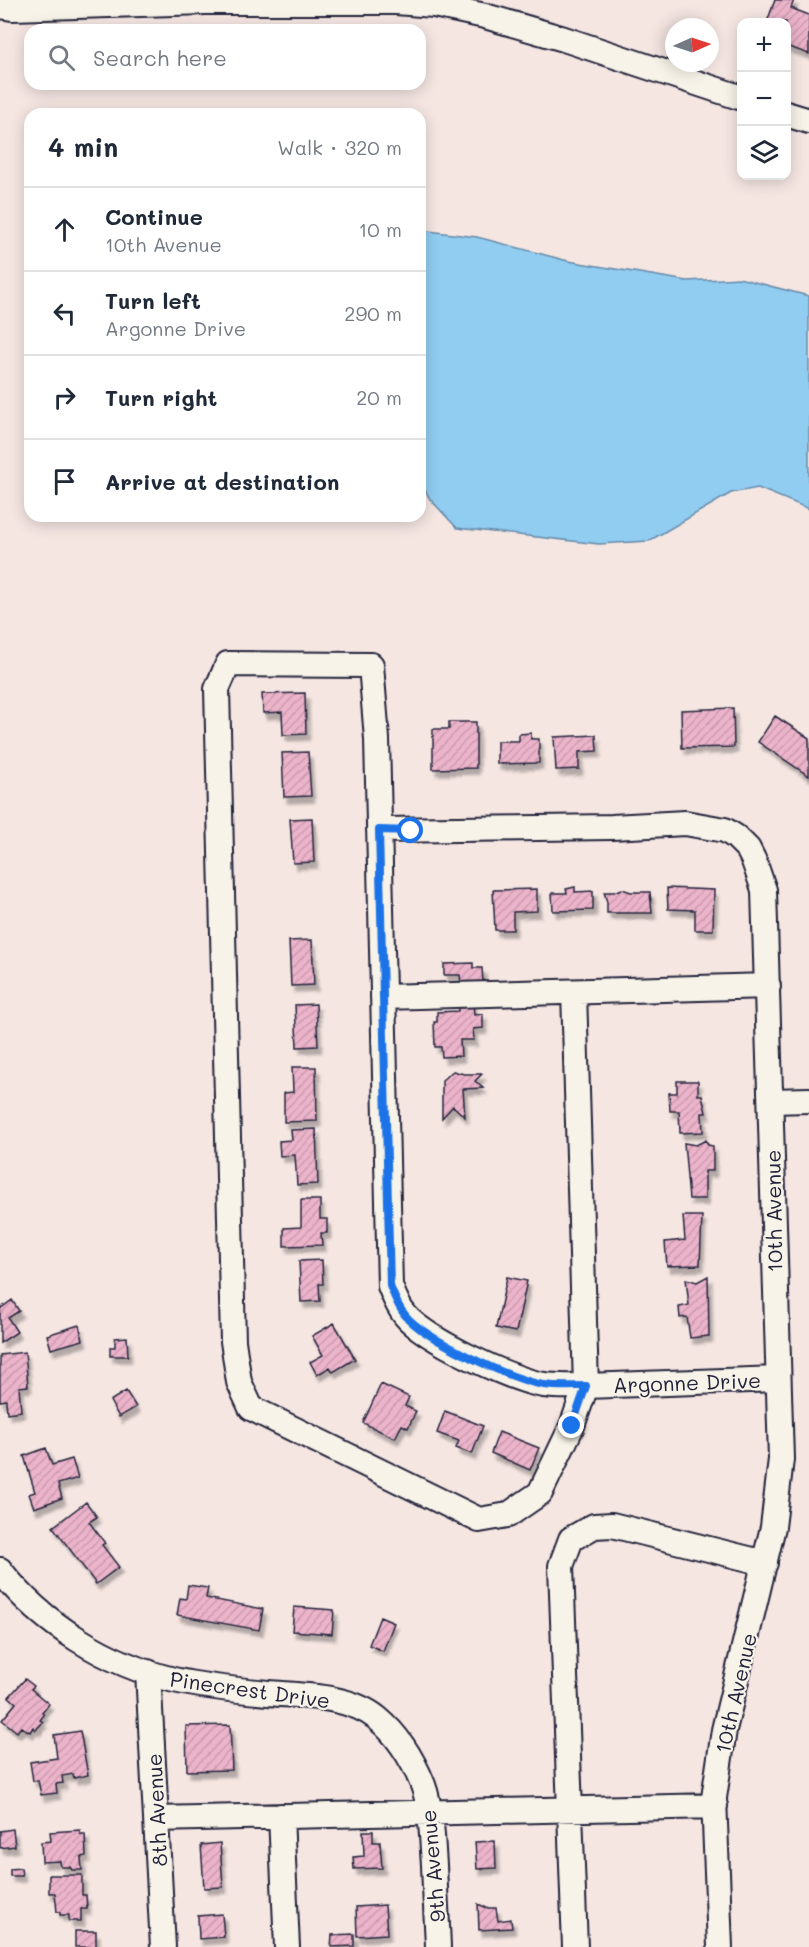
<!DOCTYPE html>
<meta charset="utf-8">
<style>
:root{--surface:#fff;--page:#f2f2f3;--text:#1f2937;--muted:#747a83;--line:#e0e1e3}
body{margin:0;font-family:Mali,sans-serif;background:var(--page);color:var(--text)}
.controls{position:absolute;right:18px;top:18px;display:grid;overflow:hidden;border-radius:12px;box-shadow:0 3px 15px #0003}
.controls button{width:54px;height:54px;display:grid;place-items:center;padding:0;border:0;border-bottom:2px solid var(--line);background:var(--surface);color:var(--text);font:30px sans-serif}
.compass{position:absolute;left:665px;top:18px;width:54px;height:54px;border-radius:50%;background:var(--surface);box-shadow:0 3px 15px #0003;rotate:87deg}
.stop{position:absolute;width:18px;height:18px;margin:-14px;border:4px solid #1a73e8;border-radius:50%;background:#fff}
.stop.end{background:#1a73e8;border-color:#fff;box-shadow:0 2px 6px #0008}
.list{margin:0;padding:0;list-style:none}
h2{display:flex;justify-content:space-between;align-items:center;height:78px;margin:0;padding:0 24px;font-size:26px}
h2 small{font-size:20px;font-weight:400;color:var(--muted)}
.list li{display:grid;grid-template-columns:39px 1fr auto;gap:18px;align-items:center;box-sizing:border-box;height:84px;padding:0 24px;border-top:2px solid var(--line)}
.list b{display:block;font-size:22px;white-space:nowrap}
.list p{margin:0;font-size:20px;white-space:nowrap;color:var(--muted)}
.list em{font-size:20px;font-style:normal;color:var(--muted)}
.icon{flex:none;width:33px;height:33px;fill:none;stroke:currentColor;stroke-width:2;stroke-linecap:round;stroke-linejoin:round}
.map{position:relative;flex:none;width:809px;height:1947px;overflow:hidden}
.search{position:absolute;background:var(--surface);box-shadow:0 3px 15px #0003;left:24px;top:24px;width:402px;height:66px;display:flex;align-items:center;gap:15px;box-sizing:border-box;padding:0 21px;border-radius:18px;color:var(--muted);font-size:22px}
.panel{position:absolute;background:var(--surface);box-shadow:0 3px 15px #0003;left:24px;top:108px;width:402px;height:414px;border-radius:18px}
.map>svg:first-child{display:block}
.water{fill:#91cdf1;stroke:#6589a8;stroke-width:1.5}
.building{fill:url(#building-hatch);stroke:#22223b;stroke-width:1.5;filter:url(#shadow)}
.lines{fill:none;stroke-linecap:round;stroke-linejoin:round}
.minor-casing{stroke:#22223b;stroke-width:28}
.minor{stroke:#f7f3e8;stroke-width:24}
.route{stroke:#1a73e8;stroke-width:8}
.labels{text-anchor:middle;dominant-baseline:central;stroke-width:4.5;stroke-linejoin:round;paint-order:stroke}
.street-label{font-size:21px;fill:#22223b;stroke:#f7f3e8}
</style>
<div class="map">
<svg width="809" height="1947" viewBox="0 0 809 1947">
<defs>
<pattern id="building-hatch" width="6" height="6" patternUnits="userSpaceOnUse" patternTransform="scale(1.5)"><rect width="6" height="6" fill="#ecb4ca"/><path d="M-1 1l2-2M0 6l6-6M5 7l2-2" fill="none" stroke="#ca9aae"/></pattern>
<filter id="shadow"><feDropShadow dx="3.5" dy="6" stdDeviation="1.5" flood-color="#0004"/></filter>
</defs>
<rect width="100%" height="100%" fill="#f5e6e2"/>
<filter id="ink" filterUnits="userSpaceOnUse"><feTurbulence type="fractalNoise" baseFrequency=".0167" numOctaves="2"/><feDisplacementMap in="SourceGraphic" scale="12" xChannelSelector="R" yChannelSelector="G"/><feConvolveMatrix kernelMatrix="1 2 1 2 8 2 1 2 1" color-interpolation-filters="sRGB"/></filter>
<g filter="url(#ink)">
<path class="water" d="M420,230L477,237L568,261L687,281L739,278L809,296V509L758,488L731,493L649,541L599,544L457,528L430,499L420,481Z"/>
<path class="building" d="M775,0H794L791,8L809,15V54L786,46V22H767Z
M305,693L306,734L283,735L282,712L263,713L262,694Z
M733,708L734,747L682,748L681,710Z
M775,716L809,738V776L758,742Z
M449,722H476V768L433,769V729H449Z
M531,733V739H539V763L497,764V741H519V734Z
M596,735L597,751L579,752V769L556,770L554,737Z
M308,752L311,796L284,797L282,753Z
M312,818L314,862L293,863L290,819Z
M575,887V892L593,891V910L553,911L552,893H567L566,889Z
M667,888L714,890L713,930H695V910L668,909Z
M537,889V911L513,912V930H495L493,890Z
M622,889L631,892H650L652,913H607V902L604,892H614Z
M312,940L314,985L291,986L289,941Z
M473,963V968H482L483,982L461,983L460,975H444V964Z
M458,1002L473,1003L474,1015L483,1014V1028L473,1029L474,1040H460L461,1056L442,1057L441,1047H435L434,1022H437V1012L458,1011Z
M316,1004L318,1046L297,1047L295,1005Z
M292,1067H316L317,1121L284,1122V1093L293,1092Z
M453,1071L464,1074H482L475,1081L483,1088L463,1089L465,1117L453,1106L442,1118V1080Z
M677,1081H698V1095H702L706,1113H702L703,1132L680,1133L679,1111H670L669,1093H677Z
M316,1129L318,1184L297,1185L295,1155L280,1156L279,1141L292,1140L291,1130Z
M706,1140L708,1145L713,1146V1171H705V1199H689L684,1143L696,1145Z
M301,1200H320V1219H327V1233H321L322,1245L284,1246V1228L301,1227Z
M683,1216H702L700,1265L667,1266L665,1242L685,1240Z
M322,1260L323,1284H319L320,1301L301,1302L299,1261Z
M708,1276L709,1336L690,1338L687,1317L680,1318L679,1307L689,1305L686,1279L697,1282Z
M507,1277L527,1281L516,1332L496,1328Z
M12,1300L19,1311L8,1318L17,1332L0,1343V1306L1,1308Z
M334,1323L355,1359L333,1372L330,1367L317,1375L310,1362L323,1355L312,1336Z
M79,1325L83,1340L51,1349L47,1335Z
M127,1337L128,1356H110V1347H115V1338Z
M25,1352L28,1386L19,1387L21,1411L7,1413L6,1400L0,1401V1355Z
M381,1384L409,1397L405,1406L416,1411L408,1428L402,1425L395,1438L363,1423Z
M126,1391L136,1407L119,1417L110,1401Z
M445,1411L483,1426L472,1454L456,1448L459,1441L437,1433Z
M499,1432L539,1448L530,1470L491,1453Z
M46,1448L52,1465L72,1459L78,1478L58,1484L62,1498L34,1508L29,1494L35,1492L24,1456Z
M86,1502L97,1517L89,1522L105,1543L102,1545L119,1567L96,1584L53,1527Z
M188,1585L208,1588L206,1598L263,1609L259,1630L177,1615L180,1598L186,1599Z
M294,1607L334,1610L332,1634L292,1631Z
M380,1617L394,1623L383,1651L369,1645Z
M25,1679L34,1686L31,1689L49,1704L42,1713L44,1715L40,1720L43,1722L36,1730L33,1727L30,1732L21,1727L17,1732L2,1720L16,1703L9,1697Z
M230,1725L232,1770L187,1771L186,1726Z
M80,1731L88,1775L74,1778L73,1774L62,1776L63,1783L56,1784L57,1793L41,1795L38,1780L33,1781L30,1762L57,1758L54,1735Z
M13,1829L15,1846L0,1848V1831Z
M80,1830V1834H85L86,1856L81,1857L82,1870H72L70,1867H61L60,1861L42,1862L41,1842L51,1841L50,1832Z
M363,1831H373V1842H380L382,1868L354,1869L353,1857L364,1856Z
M495,1841L496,1868L477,1869L475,1842Z
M220,1843L223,1887L204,1888L201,1845Z
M21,1868L22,1876H10V1869Z
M49,1875H82V1895H86L87,1909H81V1921H69V1915H60V1912H57L55,1893H49Z
M478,1904L487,1908H496L498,1921L511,1919L512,1928L479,1930Z
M385,1905L387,1934L357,1936L356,1907Z
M222,1914L224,1937L199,1939L198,1916Z
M75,1931H96V1947H75Z
M354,1934V1946L331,1947L332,1935Z"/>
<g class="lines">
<g class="minor-casing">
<path id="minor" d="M0,6L12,8L206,2H396L434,5L485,16L564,39L742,98
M786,114L809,121
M379,830L612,827L685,823L725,830L736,837L748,849L754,861L764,890L781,1459L773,1527L724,1730L714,1798L720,1947
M574,992L586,1386L572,1426L540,1493L508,1515L479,1520L251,1408L239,1382L233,1341L217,689L228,664L371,665L377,739L390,1286C394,1296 398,1307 405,1315C424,1339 514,1381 544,1385C558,1387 572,1386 586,1386L778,1379
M383,997L768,986
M771,1101L809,1100
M0,1570C42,1624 107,1664 174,1680C205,1687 236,1690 268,1693C302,1696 349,1695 377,1718C398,1735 413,1760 423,1785C432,1810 432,1839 434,1865C435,1893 437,1920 438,1947
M148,1672L163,1947
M281,1816L287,1947
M156,1819L715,1806
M575,1947L561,1566L571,1539L594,1526L612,1525L765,1563"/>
</g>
<use href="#minor" class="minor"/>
</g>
</g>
<g class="lines" filter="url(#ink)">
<path class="route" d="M411,831L379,830L390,1286C394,1296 398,1307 405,1315C424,1339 514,1381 544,1385C558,1387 572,1386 586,1386L572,1426"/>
</g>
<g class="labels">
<g class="street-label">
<text transform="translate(773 1211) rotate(-91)">10th Avenue</text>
<text transform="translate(687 1382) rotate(-2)">Argonne Drive</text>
<text transform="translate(250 1689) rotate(8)">Pinecrest Drive</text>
<text transform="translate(735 1693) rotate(-77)">10th Avenue</text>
<text transform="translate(156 1810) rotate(-93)">8th Avenue</text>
<text transform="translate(432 1866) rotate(-95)">9th Avenue</text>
</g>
</g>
</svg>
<div class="controls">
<button>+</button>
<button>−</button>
<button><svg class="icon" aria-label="layers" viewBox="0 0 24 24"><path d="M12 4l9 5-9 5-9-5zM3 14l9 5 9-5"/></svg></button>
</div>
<svg class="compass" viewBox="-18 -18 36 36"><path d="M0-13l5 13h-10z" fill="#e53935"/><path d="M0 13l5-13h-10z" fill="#747a83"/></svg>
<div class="stop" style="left:411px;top:831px"></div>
<div class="stop end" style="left:572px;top:1426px"></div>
<div class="search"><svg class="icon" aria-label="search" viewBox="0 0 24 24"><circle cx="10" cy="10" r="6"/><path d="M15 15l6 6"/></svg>Search here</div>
<section class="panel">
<h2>4 min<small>Walk · 320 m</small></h2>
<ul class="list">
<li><svg class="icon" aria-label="ahead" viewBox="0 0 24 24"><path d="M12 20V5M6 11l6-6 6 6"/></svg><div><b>Continue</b><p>10th Avenue</p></div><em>10 m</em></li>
<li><svg class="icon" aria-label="left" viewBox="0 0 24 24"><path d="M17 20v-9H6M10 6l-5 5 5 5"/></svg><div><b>Turn left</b><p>Argonne Drive</p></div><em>290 m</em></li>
<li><svg class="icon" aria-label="right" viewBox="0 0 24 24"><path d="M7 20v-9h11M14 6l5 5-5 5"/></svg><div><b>Turn right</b></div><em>20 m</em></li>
<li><svg class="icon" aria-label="arrive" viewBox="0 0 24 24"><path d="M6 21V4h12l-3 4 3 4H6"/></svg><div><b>Arrive at destination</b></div></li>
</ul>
</section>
</div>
